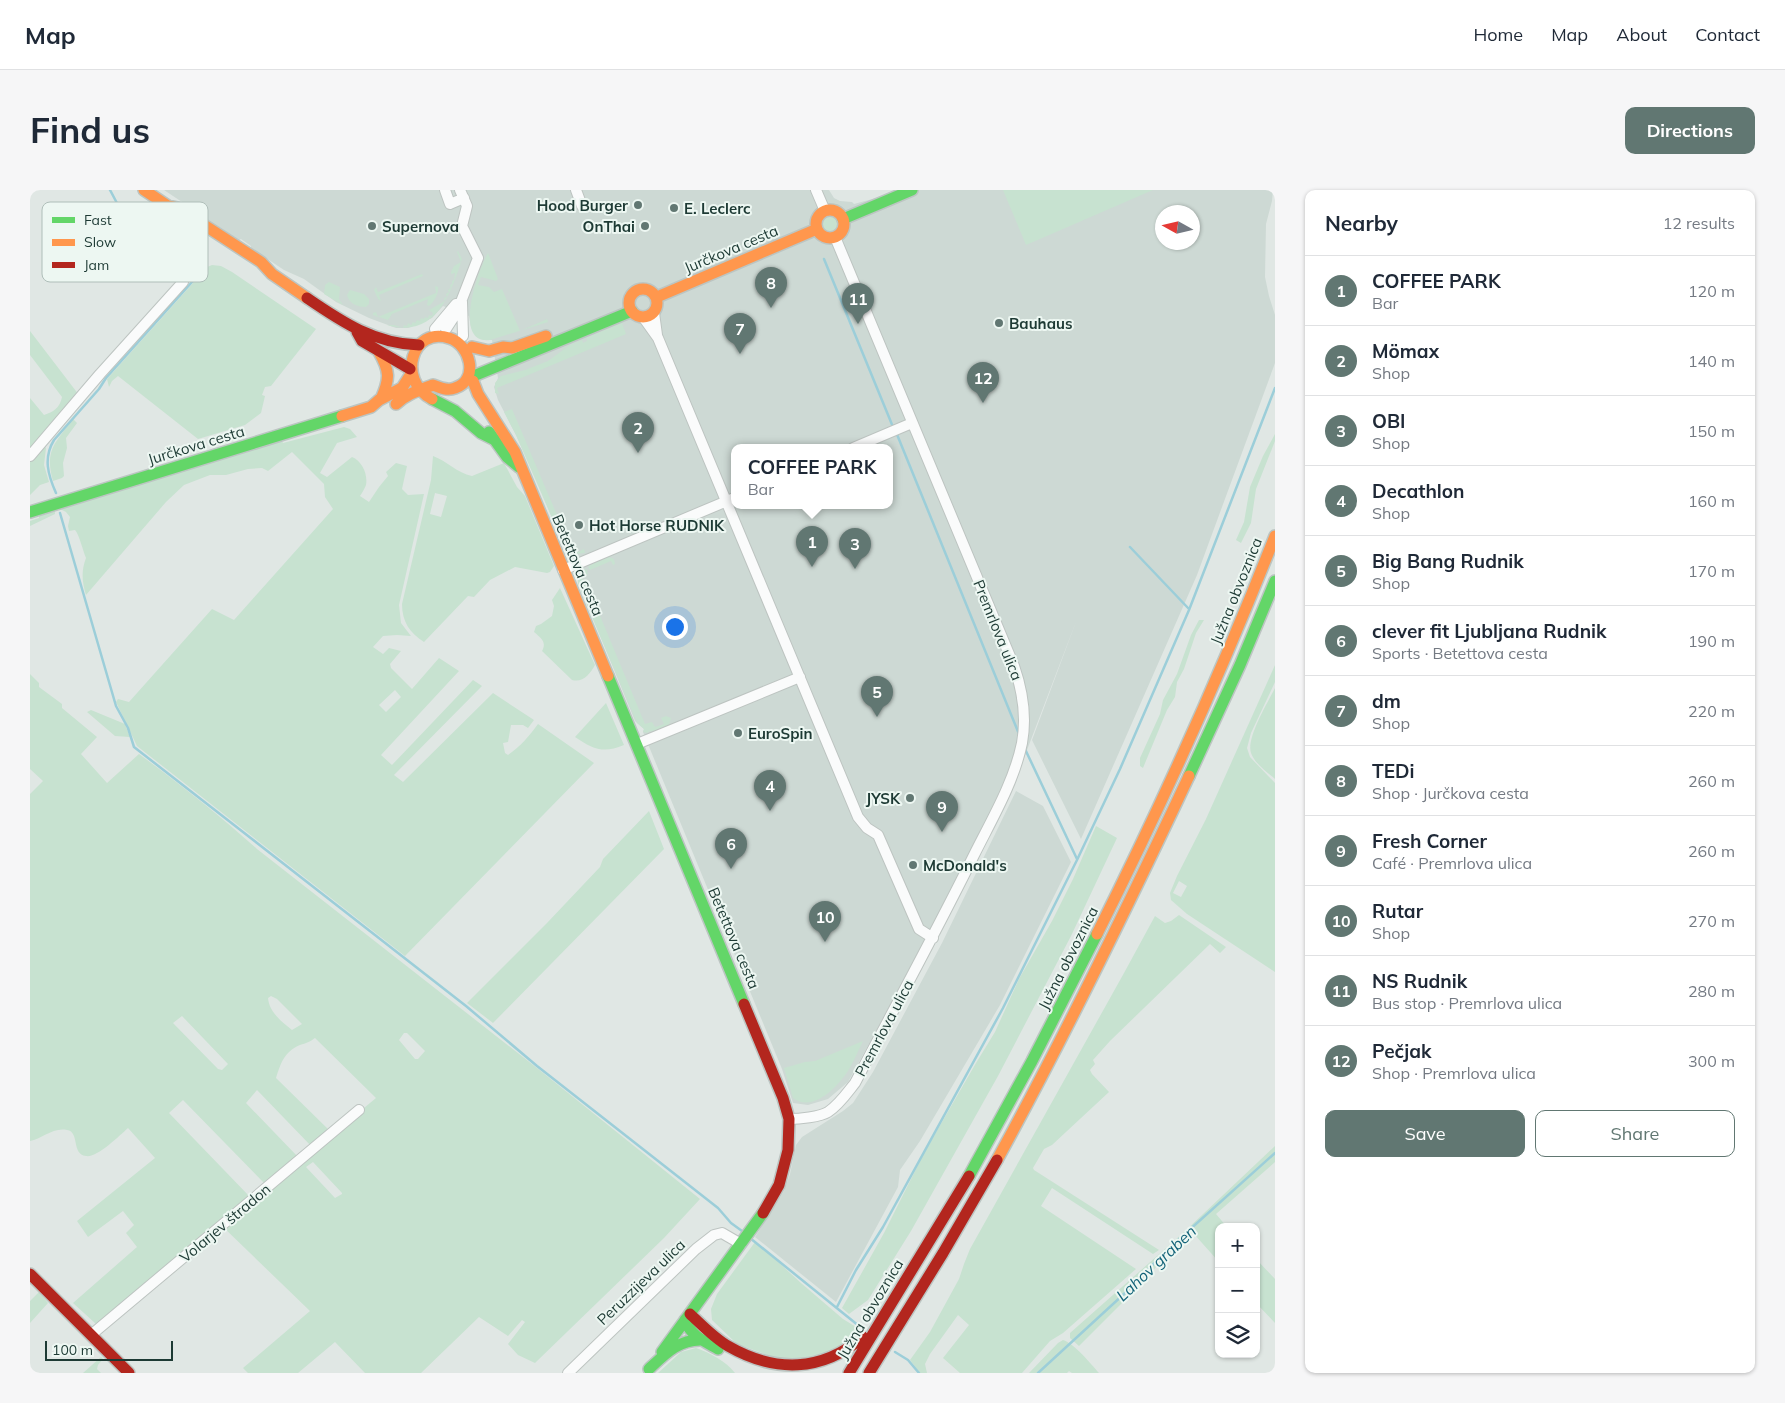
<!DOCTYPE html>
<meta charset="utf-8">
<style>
:root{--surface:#fff;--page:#f6f6f7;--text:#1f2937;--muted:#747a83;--line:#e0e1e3;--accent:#617772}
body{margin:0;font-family:Mulish,sans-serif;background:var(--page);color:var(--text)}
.controls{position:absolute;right:15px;bottom:15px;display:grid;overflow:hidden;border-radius:10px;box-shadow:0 1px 4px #0004}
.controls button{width:45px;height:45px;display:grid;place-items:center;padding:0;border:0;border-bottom:1px solid var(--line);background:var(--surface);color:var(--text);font:25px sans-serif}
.compass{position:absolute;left:1125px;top:15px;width:45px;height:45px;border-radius:50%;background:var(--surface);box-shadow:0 1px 4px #0004;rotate:278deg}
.scale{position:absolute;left:15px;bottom:12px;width:128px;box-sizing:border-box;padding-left:5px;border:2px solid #1d3a34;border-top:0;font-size:14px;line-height:18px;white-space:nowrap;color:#1d3a34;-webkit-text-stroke:4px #edf7f2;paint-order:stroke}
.you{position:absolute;left:644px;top:436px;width:18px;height:18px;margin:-12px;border:4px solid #fff;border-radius:50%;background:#1a73e8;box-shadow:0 0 0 8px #1a73e833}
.badge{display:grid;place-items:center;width:32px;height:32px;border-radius:50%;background:var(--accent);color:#fff;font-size:16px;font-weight:700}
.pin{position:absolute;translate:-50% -41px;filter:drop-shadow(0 1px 2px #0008)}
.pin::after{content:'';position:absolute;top:26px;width:18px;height:15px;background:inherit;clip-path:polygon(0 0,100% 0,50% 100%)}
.popup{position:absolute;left:701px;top:254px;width:162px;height:65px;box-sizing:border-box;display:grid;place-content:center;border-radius:10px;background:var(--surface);filter:drop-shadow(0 1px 4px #0005);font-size:16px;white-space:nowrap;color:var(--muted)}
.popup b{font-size:19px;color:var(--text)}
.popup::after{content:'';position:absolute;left:50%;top:100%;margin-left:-10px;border:10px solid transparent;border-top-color:var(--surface)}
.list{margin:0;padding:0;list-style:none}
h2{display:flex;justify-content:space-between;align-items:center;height:65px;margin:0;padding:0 20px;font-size:21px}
h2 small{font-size:16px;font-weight:400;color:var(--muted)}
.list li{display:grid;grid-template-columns:32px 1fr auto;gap:15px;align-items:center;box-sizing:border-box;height:70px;padding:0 20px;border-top:1px solid var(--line)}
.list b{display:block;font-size:19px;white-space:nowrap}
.list p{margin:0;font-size:16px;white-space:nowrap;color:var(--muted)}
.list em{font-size:16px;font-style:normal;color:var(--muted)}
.actions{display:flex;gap:10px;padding:15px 20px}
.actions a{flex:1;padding:11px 0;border:1px solid var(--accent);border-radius:10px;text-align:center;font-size:18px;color:var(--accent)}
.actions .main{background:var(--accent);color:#fff}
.icon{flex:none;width:28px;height:28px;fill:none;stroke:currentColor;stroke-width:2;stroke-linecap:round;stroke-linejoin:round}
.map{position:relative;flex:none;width:1245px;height:1183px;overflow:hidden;border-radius:10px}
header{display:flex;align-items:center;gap:30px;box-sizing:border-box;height:70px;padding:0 25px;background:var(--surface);border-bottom:1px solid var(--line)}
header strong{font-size:24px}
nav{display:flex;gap:28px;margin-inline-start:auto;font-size:18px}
.intro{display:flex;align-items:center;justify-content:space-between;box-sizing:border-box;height:120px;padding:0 30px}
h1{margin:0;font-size:35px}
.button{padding:12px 22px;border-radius:10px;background:var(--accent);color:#fff;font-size:18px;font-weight:700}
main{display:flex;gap:30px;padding:0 30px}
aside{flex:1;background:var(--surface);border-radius:10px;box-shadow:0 1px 4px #0004}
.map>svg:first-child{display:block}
.built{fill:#cdd9d4;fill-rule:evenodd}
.green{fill:#c7e2d0;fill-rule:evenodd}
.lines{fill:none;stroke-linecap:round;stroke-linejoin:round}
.stream{stroke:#9cced9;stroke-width:2.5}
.street-casing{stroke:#bdc4c1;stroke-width:12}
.fast-casing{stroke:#bcc5c2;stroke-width:14}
.slow-casing{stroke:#bcc5c2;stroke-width:14}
.jam-casing{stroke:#bcc5c2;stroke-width:14}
.street{stroke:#fafbfb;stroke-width:10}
.fast{stroke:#63d668;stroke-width:11}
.slow{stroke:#ff974d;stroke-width:11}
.jam{stroke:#b3261e;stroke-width:11}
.poi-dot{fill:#617772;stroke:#edf7f2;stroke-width:2}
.labels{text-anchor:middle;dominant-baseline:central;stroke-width:4;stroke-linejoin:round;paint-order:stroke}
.poi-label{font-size:15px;font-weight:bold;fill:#1d3a34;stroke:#edf7f2;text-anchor:start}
.street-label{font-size:15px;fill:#1d3a34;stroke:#edf7f2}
.water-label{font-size:16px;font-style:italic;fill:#146479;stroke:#edf7f2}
.key{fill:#edf7f2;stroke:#afbeb9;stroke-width:1}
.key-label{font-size:14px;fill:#1d3a34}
</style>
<header>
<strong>Map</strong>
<nav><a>Home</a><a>Map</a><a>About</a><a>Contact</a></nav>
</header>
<div class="intro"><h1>Find us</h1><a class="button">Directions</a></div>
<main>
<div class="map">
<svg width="1245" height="1183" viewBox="0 0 1245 1183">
<rect width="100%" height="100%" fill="#e0e7e4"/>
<path class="built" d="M134,0H799L804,8L810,11L822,12L824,14L846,8L866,0H1243L1242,11L1236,34L1235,87L1239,106L1245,125V173L1167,385L1051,649L1002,550L1047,429L989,581L818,892L798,909L778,915L763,913L752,879L613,542L614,539L605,531L509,296L486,245L468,210L464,197L468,188L462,150H454L447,147L441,137L439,126L413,116L402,128L378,138H366L339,128L306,112L274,89L254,80L221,58V56L211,49L209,50ZM1132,22H1162V52H1132ZM704,258H860V316H704Z
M986,601L1013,616L1041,672L970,815L890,951L870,980L868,997L806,1112L725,1047L754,1001L760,984L766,955L772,947L813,921L823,913L843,882L912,753Z"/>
<path class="green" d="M973,0H1123L996,55Z
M793 34a7 7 0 1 1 14 0a7 7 0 1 1-14 0Z
M428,61L432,69C420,106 405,149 357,135H364L373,138L374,135L377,136L378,133L381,135L383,132L385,133L387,130L390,131L391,128L394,129L395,127L398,128L399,125L402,126L403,123L399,120L415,111L414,108L417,107L416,104L419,102L418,100L421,98L420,95L422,94V91L424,90L425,83L421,84V82L424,76L431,72L427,62Z
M458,63L468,89L466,91L451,87L448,95L459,97L464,102L472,99L490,141L517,129L518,132L460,150C421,155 449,77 458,63Z
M182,75L191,76L202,82L286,139L241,196L235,197L232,205L235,206L231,223L215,235L168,249L88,186L82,191L79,197L77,189L163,93L162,88C167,81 174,78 182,75Z
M392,84L393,86L349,105L351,111L348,109L344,100L346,97L348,102Z
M299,92L310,97L309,109L313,115L294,104L295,95Z
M405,96L408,97C409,103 404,112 399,116L397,115L398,109L362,124L358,130L343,125V123L346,122L348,127L406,103Z
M320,100L334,104L339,109V114L336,117C328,117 319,114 317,105Z
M592,133L596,144L467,198L469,204L465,203V193L471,186L495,180L518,171L540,155L552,150L553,153L557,151L556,148Z
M0,141L49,205L0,261V208L14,225C23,222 30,218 32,207L0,165Z
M482,219L541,358L546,356L548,362L554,359L555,363L545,364L536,360L486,245L474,222Z
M43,229L47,233L36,248L37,258L33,273L34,286L32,288L23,291C14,260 26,252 43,229Z
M314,237L320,239L327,247L307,253L290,283L297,287L322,267C332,271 338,284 336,295C335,298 332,303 330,306L339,312L349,297L358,286L356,282L366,273L377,276L372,299L378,305L394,304L369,415L371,433L381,446L367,445L353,446L343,457L353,464L359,458L371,461L360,474L361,478L382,499L409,468L429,481L351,565L362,575L443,490L452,496L364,585L373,592L463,503L504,530L498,538L493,535H481L478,552L473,553L475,563L478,565C491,556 499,546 508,534L564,573L375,766L107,556L86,512L88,509L99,512L182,419L204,430L303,319L295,307L294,294L262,262L238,281L232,278L218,279L196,285H180L154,295L136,312L56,405C52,392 51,381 56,368C53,361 49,344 45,340L39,341L38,336L40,327L36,322L30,319L252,251L253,253ZM365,500L371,507L356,522L349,515Z
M1245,244V251L1226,299L1221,333L1211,353L1206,350L1214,332L1220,297L1233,266Z
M14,256L16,258L14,275L19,292L10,295L0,305V272Z
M403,266C417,271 427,283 442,286L474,273L487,297L495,306L524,376L520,382L517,383L485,377L460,390L444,407L438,406L394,452C380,443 372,432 372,414L401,290ZM405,303L417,306L411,327L400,324Z
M25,321V324L0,336V331L9,328V326Z
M579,367L584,369L585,374L583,375L581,371L560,380L558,377L560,375Z
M555,379L558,380L557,381L558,384L552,386L553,393L556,392L615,534L622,532L625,537L634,534L631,528L636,526L641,528L639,535L627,540L618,542V543L613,542L614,539L607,533L548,394V385Z
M530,398L565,475C560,484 553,493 542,490L512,461C517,452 511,448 504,442L506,436L511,434L522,426L524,416L522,410Z
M1169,430H1174L1166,443L1154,479L1147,492L1145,507L1137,520L1113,578L1110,576V568L1130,524L1133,510L1147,484L1161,445Z
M1245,475V492L1221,543L1217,558L1220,567L1245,593V782L1157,724L1141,710L1140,703L1147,686L1176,629ZM1149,691L1157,696L1151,707L1143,703Z
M0,484L9,493V497L32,514V518L67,547L51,564L77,593L109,564C150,594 189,625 227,659L507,878L670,1009L634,1048L505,1173L488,1165L478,1154L495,1132L492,1130L478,1146L449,1127L391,1183H335L305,1152L268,1183H218L213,1178L280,1121L192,1036L346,908L285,848C280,852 276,853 270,855C254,862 251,873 246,888L300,941L283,958L227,900L216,913L268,967L237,996L153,910L139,923L221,1008L66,1134L43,1113L107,1057L96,1043L104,1035L93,1021L58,1047L47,1031L125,968L98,938C89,946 67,968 56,966C41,964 50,942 37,940C23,937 12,949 0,951V604L13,591L0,579ZM241,806L247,809L272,834L262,840C252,832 239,822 238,808ZM152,826L198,874L192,880L188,879L143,833ZM374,843H377L395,861L388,869H385L369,850ZM283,972L312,1003V1004L305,1008L276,977Z
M1245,498V589C1236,581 1225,574 1221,563C1216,548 1238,512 1245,498Z
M576,513L594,555C573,564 563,559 545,547Z
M61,520L95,534L100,547L85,546L57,522Z
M619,621L634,659L463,833L437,813L517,733L570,677L573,669Z
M1066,636L1087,648L1041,746L968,886L881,1041L838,1110L819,1124L812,1118L854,1043L893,965L946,873L965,842L989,789L1022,731L1043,689Z
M1149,725L1196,757L1190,763L1180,754L1080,851L1063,870L1065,874L1060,880L1062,884L1079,902L1022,955L1014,959L1003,978L1004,980L1129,1060L1123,1064L1022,998L1011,1016L1106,1079L1033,1143L1020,1151L992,1183H930L913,1168L939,1135L928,1125L900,1164L895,1174L897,1183H890L880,1170L900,1142L929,1089L934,1074L940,1059L1094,783L1125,726L1135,733L1141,731Z
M833,851C827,863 821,879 812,889C801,903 780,921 763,908L754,878L775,872L785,871Z
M1245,956V972L1186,1024L1197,1037H1189V1072L1164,1044L1136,1065L1117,1088L1049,1156L1040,1148V1143L1153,1043Z
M725,1052L734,1059L771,1093L813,1129L831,1140L804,1162L754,1171L707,1154L682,1130L681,1119L687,1104Z
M1226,1069L1245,1089V1133L1226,1113Z
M9,1102L18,1113L0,1133V1111Z
M1033,1150C1044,1153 1061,1174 1069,1183H1042L1039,1181L1037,1183H999L1028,1153Z
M666,1158C680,1163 696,1171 705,1183H628L651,1162Z
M71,1167L73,1169L68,1175L67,1179L71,1183H53Z"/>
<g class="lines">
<path class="stream" d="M80,0L88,15L158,84
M794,69L863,237
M866,242L989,544
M26,303C18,285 13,268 24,250L69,199L76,188L162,92
M30,323L86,516L98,538L104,557L436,816L507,876L688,1018L701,1033L712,1041
M1100,357L1159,419
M995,559L1047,669
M720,1048L829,1136
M807,1117L826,1080L853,1037L973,818L1047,670L1090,579L1159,420L1245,198
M865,1162L878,1170L889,1183
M1008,1183L1095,1103L1137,1060L1245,963"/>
<g class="street-casing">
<path id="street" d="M415,0L420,14L434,8
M546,0L552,16
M786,0L795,21
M432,112L433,146
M624,123L627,145
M613,127L628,148L828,627L837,638L848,645L889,739L903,748
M405,139L426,114
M416,139L427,122L448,68L432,36L437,16L430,0
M823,258L882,233
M0,266L70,184L153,92
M533,380L704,308
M607,554L770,487
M759,929C769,929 790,927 798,922C809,915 817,903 825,893C865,817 906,742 944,665C962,629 984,592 992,553C997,526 993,502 984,476L805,47
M61,1145L329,920
M538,1183L666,1059L684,1045L692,1043L711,1054"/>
</g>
<g class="fast-casing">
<path id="fast" d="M813,29L882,0
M446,185L602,121
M402,209L425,221L451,243L465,250
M459,242L477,267L489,277
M0,322L312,226
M578,486L714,814
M1159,586L1210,475L1245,391
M939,986L1002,871L1067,744
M655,1130C661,1146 674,1151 688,1159
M632,1162L733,1023
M619,1179C635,1164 649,1149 672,1150"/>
</g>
<g class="slow-casing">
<path id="slow" d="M114,0L138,16L148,18L231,72L242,84L277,108
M786 34a14 14 0 1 1 28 0a14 14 0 1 1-28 0Z
M599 113a14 14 0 1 1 28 0a14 14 0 1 1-28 0Z
M627,107L787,39
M442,157L459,161L473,157L482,158L516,146
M349,162C360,181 360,189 351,209
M443,191L448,204L485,262L578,486
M366,214C376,204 390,200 403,195C410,198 418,201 425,198C450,190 440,154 419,148C382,136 366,190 402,209
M312,226L341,217L349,210L372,198L381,184
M1067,744C1132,614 1192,481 1245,346
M967,970C1036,844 1098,716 1159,586"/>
</g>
<g class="jam-casing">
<path id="jam" d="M277,108C312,132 345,154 389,155
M327,142L332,151L380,179
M714,814L753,908L759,929L758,960L749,995L733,1023
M0,1084L99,1183
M660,1124C672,1135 684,1148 698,1156C745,1183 792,1182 833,1147
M819,1183L939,986
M839,1183L913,1063L967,970"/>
</g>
<use href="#street" class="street"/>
<use href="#fast" class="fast"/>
<use href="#slow" class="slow"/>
<use href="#jam" class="jam"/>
</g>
<g class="poi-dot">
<circle cx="608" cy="15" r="5"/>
<circle cx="644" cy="18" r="5"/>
<circle cx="342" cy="36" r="5"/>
<circle cx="615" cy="36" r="5"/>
<circle cx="969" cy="133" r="5"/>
<circle cx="549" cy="335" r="5"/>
<circle cx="708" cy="543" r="5"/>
<circle cx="880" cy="608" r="5"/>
<circle cx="883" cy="675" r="5"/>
</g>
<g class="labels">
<g class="poi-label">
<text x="598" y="15" text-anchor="end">Hood Burger</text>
<text x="654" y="18">E. Leclerc</text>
<text x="352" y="36">Supernova</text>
<text x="605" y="36" text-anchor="end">OnThai</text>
<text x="979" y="133">Bauhaus</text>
<text x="559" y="335">Hot Horse RUDNIK</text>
<text x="718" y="543">EuroSpin</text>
<text x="870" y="608" text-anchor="end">JYSK</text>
<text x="893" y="675">McDonald's</text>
</g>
<g class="street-label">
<text transform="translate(701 59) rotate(-23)">Jurčkova cesta</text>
<text transform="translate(166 255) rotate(-17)">Jurčkova cesta</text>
<text transform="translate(548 375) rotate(67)">Betettova cesta</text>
<text transform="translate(1206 401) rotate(-68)">Južna obvoznica</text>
<text transform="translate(968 440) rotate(68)">Premrlova ulica</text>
<text transform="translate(704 748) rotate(67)">Betettova cesta</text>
<text transform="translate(1038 768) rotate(-63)">Južna obvoznica</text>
<text transform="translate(854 838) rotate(-62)">Premrlova ulica</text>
<text transform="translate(195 1033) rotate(-40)">Volarjev štradon</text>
<text transform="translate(611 1092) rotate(-44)">Peruzzijeva ulica</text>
<text transform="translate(840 1119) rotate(-59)">Južna obvoznica</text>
</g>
<g class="water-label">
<text transform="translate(1126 1073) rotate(-43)">Lahov graben</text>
</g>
</g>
<rect x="12" y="12" width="166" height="80" rx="8" class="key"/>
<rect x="22" y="27" width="23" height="6" fill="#63d668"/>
<rect x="22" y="49" width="23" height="7" fill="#ff974d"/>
<rect x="22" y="72" width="23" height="6" fill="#b3261e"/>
<g class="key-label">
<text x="54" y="35">Fast</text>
<text x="54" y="57">Slow</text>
<text x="54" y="80">Jam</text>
</g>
</svg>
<div class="controls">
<button>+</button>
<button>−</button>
<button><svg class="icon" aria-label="layers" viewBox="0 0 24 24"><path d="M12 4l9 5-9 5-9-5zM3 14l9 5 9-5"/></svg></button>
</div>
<svg class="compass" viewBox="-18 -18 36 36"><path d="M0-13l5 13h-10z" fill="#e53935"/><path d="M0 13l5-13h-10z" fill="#747a83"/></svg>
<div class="scale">100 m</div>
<div class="you"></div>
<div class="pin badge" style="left:782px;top:377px">1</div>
<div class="popup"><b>COFFEE PARK</b>Bar</div>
<div class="pin badge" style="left:608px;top:263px">2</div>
<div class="pin badge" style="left:825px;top:379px">3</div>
<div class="pin badge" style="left:740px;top:621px">4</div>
<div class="pin badge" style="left:847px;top:527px">5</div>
<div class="pin badge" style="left:701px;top:679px">6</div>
<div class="pin badge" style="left:710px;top:164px">7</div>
<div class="pin badge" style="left:741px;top:118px">8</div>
<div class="pin badge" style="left:912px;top:642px">9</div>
<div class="pin badge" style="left:795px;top:752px">10</div>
<div class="pin badge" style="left:828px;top:134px">11</div>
<div class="pin badge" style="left:953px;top:213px">12</div>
</div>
<aside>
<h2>Nearby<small>12 results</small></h2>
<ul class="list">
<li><span class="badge">1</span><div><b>COFFEE PARK</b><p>Bar</p></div><em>120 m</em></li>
<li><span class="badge">2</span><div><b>Mömax</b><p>Shop</p></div><em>140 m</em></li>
<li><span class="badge">3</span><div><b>OBI</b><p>Shop</p></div><em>150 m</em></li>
<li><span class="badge">4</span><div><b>Decathlon</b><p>Shop</p></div><em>160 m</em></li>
<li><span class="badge">5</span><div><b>Big Bang Rudnik</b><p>Shop</p></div><em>170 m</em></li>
<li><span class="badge">6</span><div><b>clever fit Ljubljana Rudnik</b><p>Sports · Betettova cesta</p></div><em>190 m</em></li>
<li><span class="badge">7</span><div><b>dm</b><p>Shop</p></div><em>220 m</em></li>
<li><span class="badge">8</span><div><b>TEDi</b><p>Shop · Jurčkova cesta</p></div><em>260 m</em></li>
<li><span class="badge">9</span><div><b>Fresh Corner</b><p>Café · Premrlova ulica</p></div><em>260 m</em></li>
<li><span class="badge">10</span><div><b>Rutar</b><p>Shop</p></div><em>270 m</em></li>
<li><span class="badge">11</span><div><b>NS Rudnik</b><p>Bus stop · Premrlova ulica</p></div><em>280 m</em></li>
<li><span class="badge">12</span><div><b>Pečjak</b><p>Shop · Premrlova ulica</p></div><em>300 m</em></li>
</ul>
<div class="actions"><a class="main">Save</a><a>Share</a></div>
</aside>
</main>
